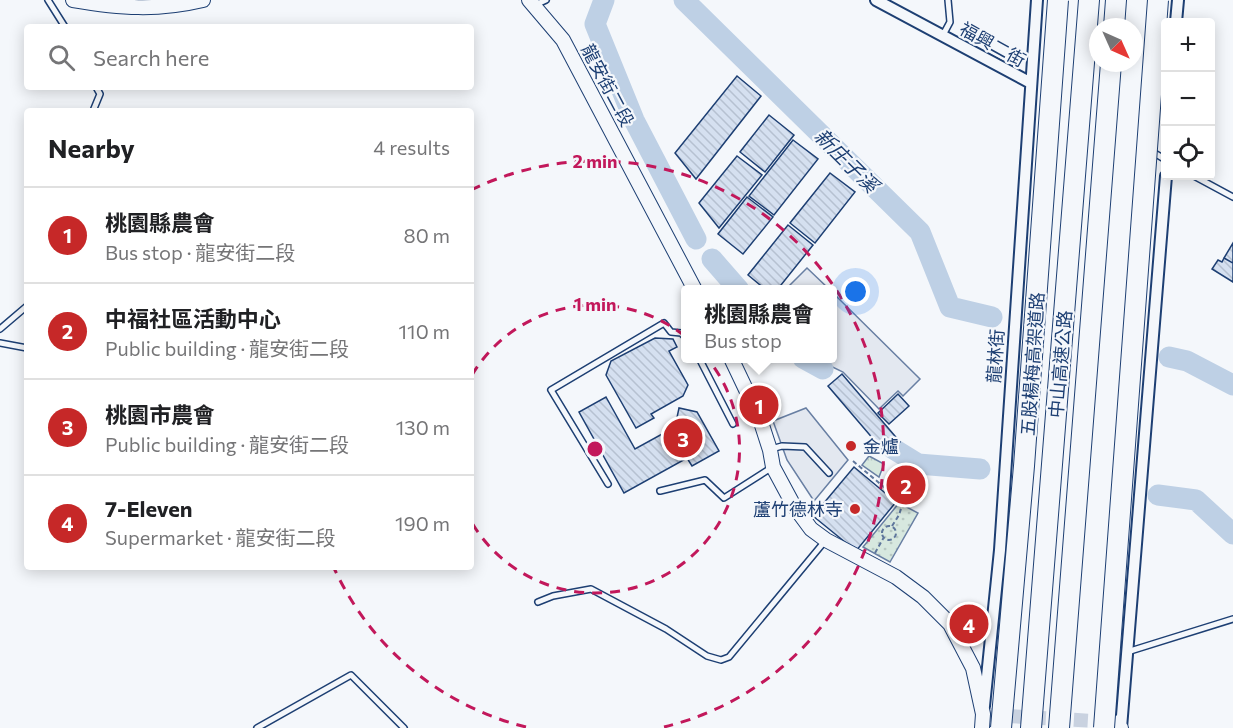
<!DOCTYPE html>
<meta charset="utf-8">
<style>
:root{--surface:#fff;--page:#f6f6f6;--text:#202124;--muted:#757577;--line:#e0e0e0;--accent:#c62828}
body{margin:0;font-family:Commissioner,"Noto Sans TC",sans-serif;background:var(--page);color:var(--text)}
.controls{position:absolute;right:18px;top:18px;display:grid;overflow:hidden;border-radius:6px;box-shadow:0 3px 15px #0003}
.controls button{width:54px;height:54px;display:grid;place-items:center;padding:0;border:0;border-bottom:2px solid var(--line);background:var(--surface);color:var(--text);font:30px sans-serif}
.compass{position:absolute;left:1089px;top:18px;width:54px;height:54px;border-radius:50%;background:var(--surface);box-shadow:0 3px 15px #0003;rotate:135deg}
.you{position:absolute;left:856px;top:292px;width:21px;height:21px;margin:-15px;border:4px solid #fff;border-radius:50%;background:#1a73e8;box-shadow:0 0 0 9px #1a73e833}
.badge{display:grid;place-items:center;width:39px;height:39px;border-radius:50%;background:var(--accent);color:#fff;font-size:20px;font-weight:700}
.pin{position:absolute;translate:-50% -50%;border:3px solid #fff;box-shadow:0 2px 6px #0006}
.popup{position:absolute;left:681px;top:285px;width:156px;height:78px;box-sizing:border-box;display:grid;place-content:center;border-radius:6px;background:var(--surface);filter:drop-shadow(0 2px 4px #0005);font-size:20px;white-space:nowrap;color:var(--muted)}
.popup b{font-size:22px;color:var(--text)}
.popup::after{content:'';position:absolute;left:50%;top:100%;margin-left:-12px;border:12px solid transparent;border-top-color:var(--surface)}
.list{margin:0;padding:0;list-style:none}
h2{display:flex;justify-content:space-between;align-items:center;height:78px;margin:0;padding:0 24px;font-size:26px}
h2 small{font-size:20px;font-weight:400;color:var(--muted)}
.list li{display:grid;grid-template-columns:39px 1fr auto;gap:18px;align-items:center;box-sizing:border-box;height:96px;padding:0 24px;border-top:2px solid var(--line)}
.list b{display:block;font-size:22px;white-space:nowrap}
.list p{margin:0;font-size:20px;white-space:nowrap;color:var(--muted)}
.list em{font-size:20px;font-style:normal;color:var(--muted)}
.icon{flex:none;width:33px;height:33px;fill:none;stroke:currentColor;stroke-width:2;stroke-linecap:round;stroke-linejoin:round}
.map{position:relative;flex:none;width:1233px;height:728px;overflow:hidden}
.search{position:absolute;background:var(--surface);box-shadow:0 3px 15px #0003;left:24px;top:24px;width:450px;height:66px;display:flex;align-items:center;gap:15px;box-sizing:border-box;padding:0 21px;border-radius:6px;color:var(--muted);font-size:22px}
.panel{position:absolute;background:var(--surface);box-shadow:0 3px 15px #0003;left:24px;top:108px;width:450px;height:462px;border-radius:6px}
.map>svg:first-child{display:block}
.grass{fill:url(#grass-dots);stroke:#687fa3;stroke-width:1.5}
.park{fill:url(#park-tufts);stroke:#687fa3;stroke-width:1.5}
.parking{fill:#e3e8f0;stroke:#687fa3;stroke-width:1.5}
.lines{fill:none;stroke-linecap:round;stroke-linejoin:round}
.river{stroke:#bed0e5;stroke-width:21}
.building{fill:url(#building-back-hatch);stroke:#1d3f73;stroke-width:1.5}
.tertiary-tunnel{stroke:#c9d2e0;stroke-width:14;stroke-dasharray:14 7;stroke-linecap:butt}
.service-casing{stroke:#1d3f73;stroke-width:8}
.minor-casing{stroke:#1d3f73;stroke-width:14}
.tertiary-casing{stroke:#1d3f73;stroke-width:16}
.motorway-casing{stroke:#1d3f73;stroke-width:22}
.path{stroke:#5e769c;stroke-width:2;stroke-dasharray:4.5 3;stroke-linecap:butt}
.service{stroke:#f4f7fb;stroke-width:5}
.minor{stroke:#f4f7fb;stroke-width:10}
.tertiary{stroke:#f4f7fb;stroke-width:14}
.motorway{stroke:#f4f7fb;stroke-width:20}
.motorway-bridge-casing{stroke:#1d3f73;stroke-width:22;stroke-linecap:butt}
.motorway-bridge{stroke:#f4f7fb;stroke-width:20}
.ring{fill:none;stroke:#c2185b;stroke-width:3;stroke-dasharray:10 8}
.poi-dot{fill:#c62828;stroke:#f4f7fb;stroke-width:2}
.labels{text-anchor:middle;dominant-baseline:central;stroke-width:4.5;stroke-linejoin:round;paint-order:stroke}
.street-label{font-size:18px;fill:#1d3f73;stroke:#f4f7fb}
.poi-label{font-size:18px;fill:#1d3f73;stroke:#f4f7fb;text-anchor:start}
.water-label{font-size:20px;font-style:italic;fill:#1d3f73;stroke:#f4f7fb}
.centre{fill:#c2185b;stroke:#f4f7fb;stroke-width:3}
.ring-label{font-size:18px;text-anchor:middle;font-weight:bold;fill:#c2185b;stroke:#f4f7fb;stroke-width:4.5;stroke-linejoin:round;paint-order:stroke}
</style>
<div class="map">
<svg width="1233" height="728" viewBox="0 0 1233 728">
<defs>
<pattern id="grass-dots" width="8" height="8" patternUnits="userSpaceOnUse" patternTransform="scale(1.5)"><rect width="8" height="8" fill="#d7e8df"/><path d="M2 2h.1M6 6h.1" fill="none" stroke="#b8c8c3" stroke-width="1.8" stroke-linecap="round"/></pattern>
<pattern id="park-tufts" width="24" height="20" patternUnits="userSpaceOnUse" patternTransform="scale(1.5)"><rect width="24" height="20" fill="#d7e8df"/><path d="M3 7l-1-3M5 7V3M7 7l1-3M15 17l-1-3M17 17v-4M19 17l1-3" fill="none" stroke="#b8c8c3"/></pattern>
<pattern id="building-back-hatch" width="6" height="6" patternUnits="userSpaceOnUse" patternTransform="scale(1.5)"><rect width="6" height="6" fill="#d5e0f0"/><path d="M-1 5l2 2M0 0l6 6M5-1l2 2" fill="none" stroke="#b6c1d1"/></pattern>
</defs>
<rect width="100%" height="100%" fill="#f4f7fb"/>
<path class="grass" d="M899,503L918,513L890,562L863,547Z"/>
<path class="park" d="M869,456L884,464L879,477L862,465Z"/>
<path class="parking" d="M807,268L829,289H786Z
M833,293L920,379L903,396L898,391L879,409L843,372L816,359L832,358Z
M806,408L848,460L814,501L787,460L773,421Z"/>
<g class="lines">
<path class="river" d="M604,0L595,24L634,120L696,239
M684,0L920,232L950,307L992,317
M712,259L739,290
M1169,357L1187,361L1233,385
M803,358L823,369
M892,448L918,464L980,469
M1158,495L1196,500L1233,534"/>
</g>
<path class="building" d="M737,76L761,96L696,179L675,153Z
M769,115L794,135L765,172L740,152Z
M793,140L818,159L774,215L749,196Z
M737,156L762,175L719,228L699,203Z
M830,173L855,192L815,243L790,223Z
M747,197L773,217L743,254L718,234Z
M788,225L813,245L777,290H766L748,275Z
M1233,243V263L1224,258Z
M1224,258L1233,263V282L1212,269L1218,260L1222,262Z
M655,338L673,339L677,347L669,351L688,385L683,396L651,414L654,418L636,428L606,375L611,361Z
M842,374L900,442L886,454L828,386Z
M898,394L909,406L889,424L878,413Z
M606,397L635,449L675,427L679,408L697,412L719,451L692,466L687,458L624,493L579,412Z
M846 446a5 5 0 1 1 10 0a5 5 0 1 1-10 0Z
M854,467L896,502L856,551L813,516Z
M903,469L922,479L910,501L891,492Z"/>
<g class="lines">
<path class="tertiary-tunnel" d="M990,715L1112,722"/>
<g class="service-casing">
<path id="service" d="M48,0L65,27
M535,5L546,0
M943,35L950,22L948,0
M93,111L100,94L96,87
M1156,154L1166,160
M1194,176L1233,197
M0,329L27,306
M0,343L27,348
M699,358L733,424
M771,449L782,446L805,447L829,473
M608,484L551,390L664,323L671,332L681,333L686,338
M660,491L705,480L724,498L771,468
M538,602L553,596L591,589L666,629L707,656L721,660L729,657L825,541
M1127,652L1233,619
M257,728L351,675L404,728"/>
</g>
<g class="minor-casing">
<path id="minor" d="M876,0L1031,83
M1176,22L1178,0
M984,706L1000,550L1037,0
M1121,728L1166,176"/>
</g>
<g class="tertiary-casing">
<path id="tertiary" d="M73,0C120,8 157,11 203,0
M529,0L563,40L695,290
M731,358L760,419L770,450L773,467L794,506L811,529L826,540L896,577L923,597L950,624L973,668L983,714L982,728
M1114,722L1121,728"/>
</g>
<g class="motorway-casing">
<path id="motorway" d="M1114,27L1116,0
M1031,728L1089,0
M1059,728L1111,63"/>
</g>
<path class="path" d="M853,461L903,503
M892,526L899,515L904,499
M882 533a7 7 0 1 1 14 0a7 7 0 1 1-14 0Z
M875,553L884,537"/>
<use href="#service" class="service"/>
<use href="#minor" class="minor"/>
<use href="#tertiary" class="tertiary"/>
<use href="#motorway" class="motorway"/>
<g class="motorway-bridge-casing">
<path id="motorway-bridge" d="M1001,728L1024,466L1058,0
M1104,728L1158,0"/>
</g>
<use href="#motorway-bridge" class="motorway-bridge"/>
</g>
<g class="ring">
<path d="M472 375A144 144 0 1 1 472 523"/>
<path d="M526 727A287 287 0 0 1 334 568M471 190A287 287 0 1 1 664 727"/>
</g>
<g class="poi-dot">
<circle cx="851" cy="446" r="6"/>
<circle cx="855" cy="509" r="6"/>
</g>
<g class="labels">
<g class="street-label">
<text transform="translate(993 44) rotate(29)">福興二街</text>
<text transform="translate(608 85) rotate(62)">龍安街二段</text>
<text transform="translate(995 356) rotate(-86)">龍林街</text>
<text transform="translate(1032 364) rotate(-86)">五股楊梅高架道路</text>
<text transform="translate(1060 364) rotate(-85)">中山高速公路</text>
</g>
<g class="poi-label">
<text x="863" y="446">金爐</text>
<text x="843" y="509" text-anchor="end">蘆竹德林寺</text>
</g>
<g class="water-label">
<text transform="translate(847 160) rotate(45)">新庄子溪</text>
</g>
</g>
<circle cx="595" cy="449" r="9" class="centre"/>
<g class="ring-label">
<text x="595" y="168">2 min</text>
<text x="595" y="311">1 min</text>
</g>
</svg>
<div class="controls">
<button>+</button>
<button>−</button>
<button><svg class="icon" aria-label="locate" viewBox="0 0 24 24"><circle cx="12" cy="12" r="6"/><path d="M12 2v4M12 18v4M2 12h4M18 12h4"/></svg></button>
</div>
<svg class="compass" viewBox="-18 -18 36 36"><path d="M0-13l5 13h-10z" fill="#e53935"/><path d="M0 13l5-13h-10z" fill="#757577"/></svg>
<div class="you"></div>
<div class="pin badge" style="left:759px;top:405px">1</div>
<div class="popup"><b>桃園縣農會</b>Bus stop</div>
<div class="pin badge" style="left:906px;top:485px">2</div>
<div class="pin badge" style="left:683px;top:438px">3</div>
<div class="pin badge" style="left:969px;top:624px">4</div>
<div class="search"><svg class="icon" aria-label="search" viewBox="0 0 24 24"><circle cx="10" cy="10" r="6"/><path d="M15 15l6 6"/></svg>Search here</div>
<section class="panel">
<h2>Nearby<small>4 results</small></h2>
<ul class="list">
<li><span class="badge">1</span><div><b>桃園縣農會</b><p>Bus stop · 龍安街二段</p></div><em>80 m</em></li>
<li><span class="badge">2</span><div><b>中福社區活動中心</b><p>Public building · 龍安街二段</p></div><em>110 m</em></li>
<li><span class="badge">3</span><div><b>桃園市農會</b><p>Public building · 龍安街二段</p></div><em>130 m</em></li>
<li><span class="badge">4</span><div><b>7-Eleven</b><p>Supermarket · 龍安街二段</p></div><em>190 m</em></li>
</ul>
</section>
</div>
